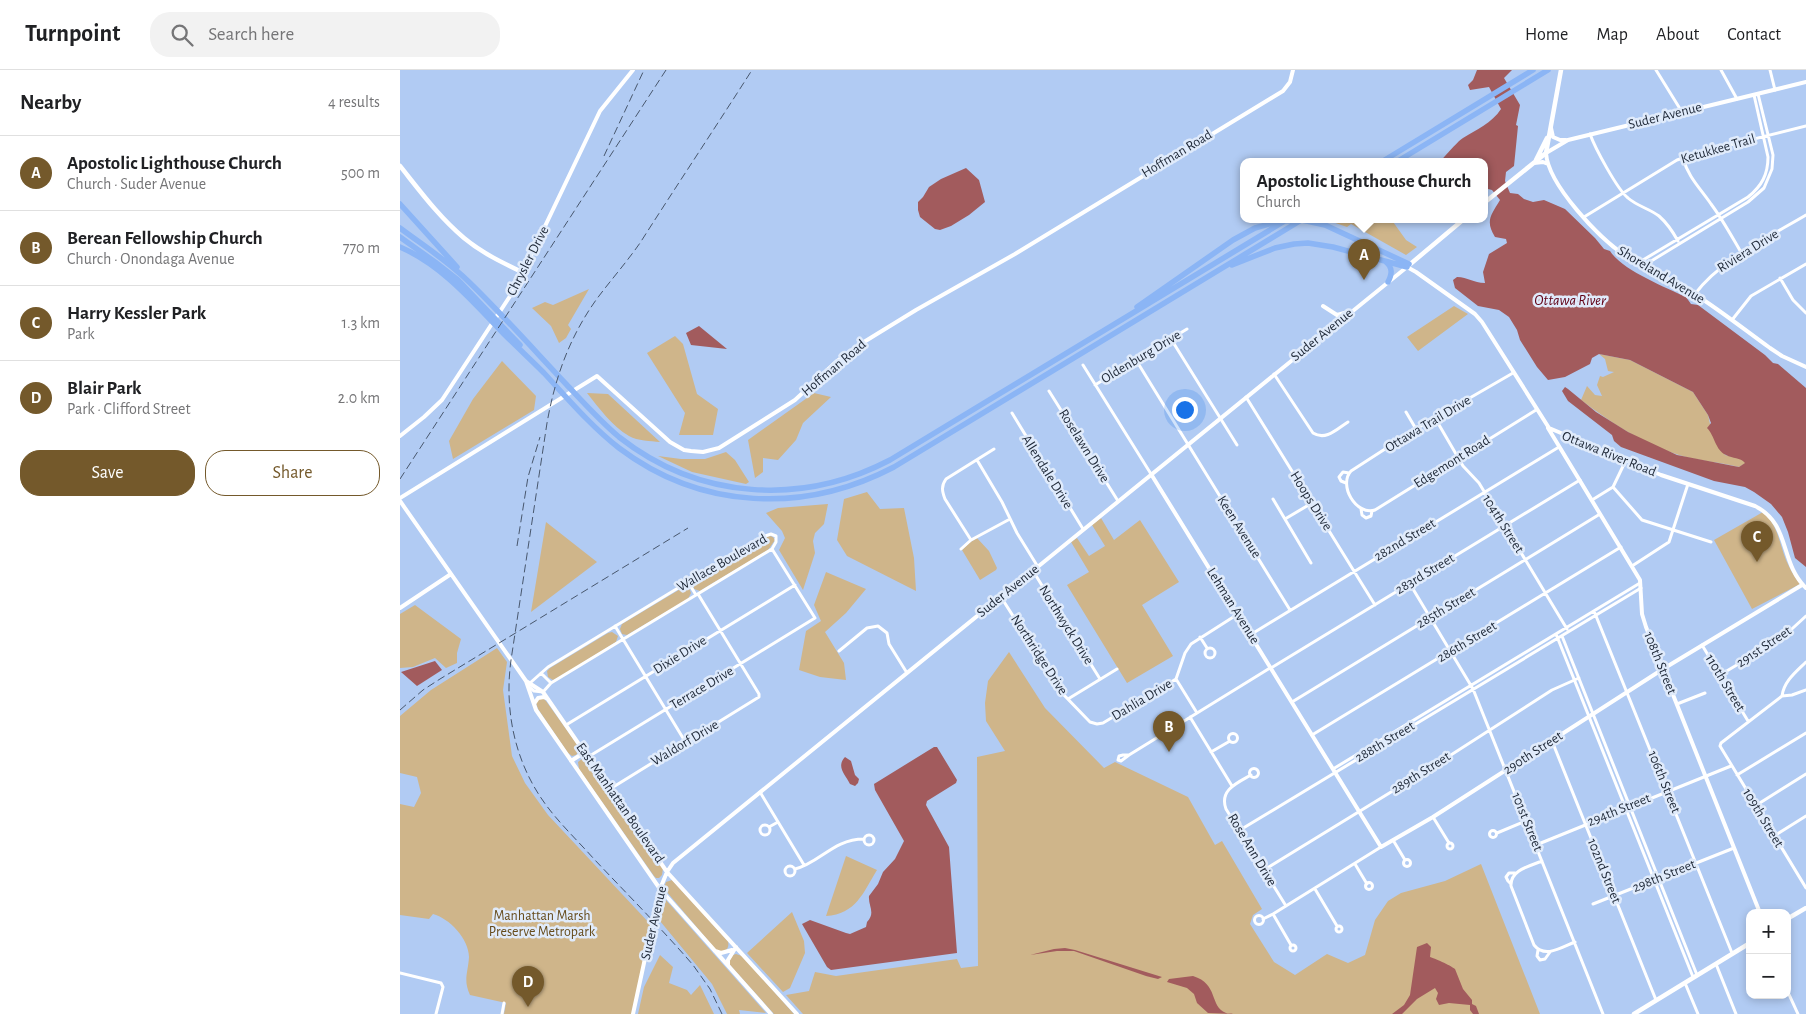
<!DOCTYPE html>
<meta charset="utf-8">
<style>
:root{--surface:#fff;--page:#f2f2f2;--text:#202124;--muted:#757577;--line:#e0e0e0;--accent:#74592b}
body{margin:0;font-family:"Alegreya Sans",sans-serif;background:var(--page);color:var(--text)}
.controls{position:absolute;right:15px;bottom:15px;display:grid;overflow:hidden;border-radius:10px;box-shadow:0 2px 8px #0003}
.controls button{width:45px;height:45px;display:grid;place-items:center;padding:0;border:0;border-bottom:1px solid var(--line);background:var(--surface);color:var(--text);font:25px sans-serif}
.you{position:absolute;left:784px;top:339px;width:18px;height:18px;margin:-12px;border:4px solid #fff;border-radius:50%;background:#1a73e8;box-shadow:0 0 0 8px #1a73e833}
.badge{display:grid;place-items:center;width:32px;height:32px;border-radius:50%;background:var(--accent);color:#fff;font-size:16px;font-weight:700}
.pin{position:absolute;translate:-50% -41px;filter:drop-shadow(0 1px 2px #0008)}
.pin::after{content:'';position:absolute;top:26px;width:18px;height:15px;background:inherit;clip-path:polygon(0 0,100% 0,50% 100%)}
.popup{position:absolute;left:840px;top:88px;width:248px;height:65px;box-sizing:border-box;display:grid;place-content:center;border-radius:10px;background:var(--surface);filter:drop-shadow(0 1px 4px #0005);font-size:16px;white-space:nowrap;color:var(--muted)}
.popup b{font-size:19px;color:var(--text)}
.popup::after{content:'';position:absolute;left:50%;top:100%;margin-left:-10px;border:10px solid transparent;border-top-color:var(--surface)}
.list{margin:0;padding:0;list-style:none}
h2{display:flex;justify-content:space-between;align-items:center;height:65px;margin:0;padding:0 20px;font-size:21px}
h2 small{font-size:16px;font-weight:400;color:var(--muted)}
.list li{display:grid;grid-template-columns:32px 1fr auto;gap:15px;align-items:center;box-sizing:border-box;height:75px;padding:0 20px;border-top:1px solid var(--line)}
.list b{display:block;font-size:19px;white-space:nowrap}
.list p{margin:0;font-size:16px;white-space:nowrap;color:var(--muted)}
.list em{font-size:16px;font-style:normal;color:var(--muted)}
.actions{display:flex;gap:10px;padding:15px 20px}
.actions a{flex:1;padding:11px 0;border:1px solid var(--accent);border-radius:20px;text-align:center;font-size:18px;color:var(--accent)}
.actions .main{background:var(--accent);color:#fff}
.icon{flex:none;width:28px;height:28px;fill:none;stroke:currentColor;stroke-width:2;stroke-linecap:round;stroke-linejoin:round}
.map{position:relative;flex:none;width:1406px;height:944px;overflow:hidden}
header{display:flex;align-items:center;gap:30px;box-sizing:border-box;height:70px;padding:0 25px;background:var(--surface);border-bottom:1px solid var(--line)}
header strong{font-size:24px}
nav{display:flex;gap:28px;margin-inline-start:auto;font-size:18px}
.search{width:350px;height:45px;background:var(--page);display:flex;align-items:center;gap:12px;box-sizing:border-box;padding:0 18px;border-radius:20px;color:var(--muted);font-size:19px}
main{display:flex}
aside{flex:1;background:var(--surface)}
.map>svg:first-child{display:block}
.green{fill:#cfb58a}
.water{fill:#a25b5d}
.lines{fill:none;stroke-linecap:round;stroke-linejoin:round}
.minor{stroke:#fff;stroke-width:3}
.tertiary{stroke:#fff;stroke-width:4}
.secondary{stroke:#fff;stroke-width:4.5}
.motorway{stroke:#8bb5f5;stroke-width:5.5}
.rail{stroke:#48576d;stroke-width:1;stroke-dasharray:8 4;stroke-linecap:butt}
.labels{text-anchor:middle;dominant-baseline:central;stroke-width:5;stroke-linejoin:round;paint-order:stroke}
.street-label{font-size:14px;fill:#1e2837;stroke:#e0ebfb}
.park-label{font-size:14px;fill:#664b1b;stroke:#e0ebfb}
.water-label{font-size:15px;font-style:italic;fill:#600115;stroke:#e0ebfb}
</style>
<header>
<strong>Turnpoint</strong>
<div class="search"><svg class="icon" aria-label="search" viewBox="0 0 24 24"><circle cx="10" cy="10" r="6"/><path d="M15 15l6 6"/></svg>Search here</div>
<nav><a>Home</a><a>Map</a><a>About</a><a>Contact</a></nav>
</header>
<main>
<aside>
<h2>Nearby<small>4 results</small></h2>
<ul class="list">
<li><span class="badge">A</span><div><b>Apostolic Lighthouse Church</b><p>Church · Suder Avenue</p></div><em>500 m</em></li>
<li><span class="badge">B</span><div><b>Berean Fellowship Church</b><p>Church · Onondaga Avenue</p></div><em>770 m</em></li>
<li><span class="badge">C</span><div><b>Harry Kessler Park</b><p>Park</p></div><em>1.3 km</em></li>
<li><span class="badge">D</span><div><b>Blair Park</b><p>Park · Clifford Street</p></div><em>2.0 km</em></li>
</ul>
<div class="actions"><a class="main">Save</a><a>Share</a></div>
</aside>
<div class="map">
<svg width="1406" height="944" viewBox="0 0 1406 944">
<rect width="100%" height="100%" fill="#b1cbf3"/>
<path class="green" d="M924,149H991L1006,170L1017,177L1006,185L951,154L947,157Z
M189,219L168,255L171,259L166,268L159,273L151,256L132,238L145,232L153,235Z
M1054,236L1068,244L1018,281L1007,267Z
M275,266L283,274L297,324L318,339L313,365H279L285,343L247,283Z
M1199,284L1230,290L1293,322L1308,345L1312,363L1325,385L1342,389L1346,393L1339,397C1319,392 1298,391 1279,385C1243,374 1210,352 1181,330L1187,316L1195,325L1202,326L1197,315L1200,306L1203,307L1214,302L1208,301L1205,289Z
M102,291L136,326L134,340L53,389L49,371L73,329Z
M187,323L208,324L260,372C250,371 238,371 229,366C212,356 199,338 187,323Z
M414,323L431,327L403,353L396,370L378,390L363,388V402L355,408L348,370Z
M326,382L335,390L349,412L346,414L292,402L258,386L281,389H305Z
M467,422L480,439L504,438L514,488L516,521L447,486L437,470L444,429Z
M428,434L424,454L415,463L413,471L415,483L403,520L379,480L385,468L382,461L366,443L378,438Z
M1363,442C1378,455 1379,472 1386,490C1390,499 1394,506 1400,514L1352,539L1314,470Z
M701,448L714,470L740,450L779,512L742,535L773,586L727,613L667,515L689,502L671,472L677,468L689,486L705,476L692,455Z
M146,452L197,492L131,542Z
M370,466L373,467L375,470L368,480L303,519L300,521L294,519L293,514L296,509L363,468Z
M577,468L589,481L597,498L596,500L580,510L562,480L569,473Z
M426,502L466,519L446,543L425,562L444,593L446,610L420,607L399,600L406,561L421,551L414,535Z
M287,517L289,518L291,523L288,529L227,565L222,564L220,559L222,554L282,518Z
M15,535L61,569L57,583V593L46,598L35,588L13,597L0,598V544Z
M212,562L218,566L216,572L158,608L153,610L148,607L147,601L150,598L208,563Z
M97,578L107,592L103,620L112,686L125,713L148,745L252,856L233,944H104L106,933L70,925C63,910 68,903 69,887C69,869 49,848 33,844L29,849L0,845V734L14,737L21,723L17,707L0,703V646L31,620Z
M609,582L645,638L704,698L715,692L788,727L815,775L822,771L862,839L853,845L850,854L874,892L895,905L927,884L948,893L965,885L975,850L988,831L1001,823L1045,811L1081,794L1140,944H403L386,925L409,921L415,902L436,906L557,889L561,898L578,896L577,687L605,681L586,651L585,633L588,611Z
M143,628L146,631L179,677V681L176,685L172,686L168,683L138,639L136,633L138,629Z
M183,688L189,692L263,798L262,805L259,808H256L254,806L179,699L178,692Z
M446,786L477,800C463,823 456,844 426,846Z
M272,810L328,871C330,880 324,883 316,880L266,821L264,818L266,812Z
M266,830L366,943L339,940L340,944H327L312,914L260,851Z
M392,842L404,871L405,883L390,918L383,922L347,883Z
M336,884L342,886L394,944H374L330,895V890L333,885Z
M260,885L273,897L269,913L287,920L291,925L300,915L314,944H238L244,917Z"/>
<path class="water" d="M1077,0H1112L1104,8L1120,35L1116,55L1118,56L1114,96L1106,102L1105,111L1110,123L1118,124L1124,129L1133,132L1144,130L1165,139L1195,168L1204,179L1210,181C1222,200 1265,217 1286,227L1291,234L1298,235L1365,285L1373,293L1378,294L1406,318V497L1395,488L1388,462L1382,447L1371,434L1354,422L1345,417L1314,411L1221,377L1214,371L1212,365L1168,331L1162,321L1165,317L1168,319L1196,342L1228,362L1277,385L1339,397L1345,393C1340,387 1333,389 1326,385C1315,380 1315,366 1307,358L1311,353L1308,345L1293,322L1230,290L1199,284L1192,288L1190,294L1165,307L1148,310L1137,297L1120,270L1117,260L1109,247L1099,240L1078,236L1055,218L1053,210L1057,207C1068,207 1073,213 1085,213L1083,202L1089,184L1107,173L1106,169L1095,167C1085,151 1091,145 1100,130L1092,120L1088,119L1084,123V91H1041C1043,88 1060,69 1063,68C1076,60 1092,53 1101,39L1089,17L1070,20L1068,15L1073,10Z
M566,98L579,110L585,132L569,145L551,156L540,160L535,159L520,147L518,140V132L523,127L529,117L541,109Z
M299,256L327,279L291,275L286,263Z
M35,591L42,600L17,616L1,602Z
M534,677H537L557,710L556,713L527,731L526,735L549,777L557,883L431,900L427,897L402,854L410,850L446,863L450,864L466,857L467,852C476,843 468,836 469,826L478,814L483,802L495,789L504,771L475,720L474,714Z
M445,687L451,691L455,705L459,709L458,713L455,716L450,714C445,704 436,697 445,687Z
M1027,873L1031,877L1030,887C1034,888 1050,895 1055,899L1063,919L1072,930V934L1076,936L1079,944H1073L1070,940V935L1049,933L1039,935L1036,929L1038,923L1035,918L1017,929L1002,944H992L1004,935L1010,925L1017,877Z
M654,879L665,878L675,880L762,907L758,909L746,906L674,881H657L630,885Z
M793,906C819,914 809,936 826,943C828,944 831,943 833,944L808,943L797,933L794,924L787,918L767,912L769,909Z"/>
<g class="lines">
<path class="minor" d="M1256,0L1282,42
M1321,0L1337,29
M1370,0L1375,20
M1190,64C1195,78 1217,119 1228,128C1237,136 1250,139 1259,146C1267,153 1273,162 1278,171
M1283,88C1288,107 1300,118 1311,134C1323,150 1332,167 1342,184
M1184,147L1277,90L1298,83L1406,56
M1238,193L1348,127C1362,116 1368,104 1368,87L1354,25
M1243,196L1348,132L1364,118L1372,99L1373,85L1358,24
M1380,208L1393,230L1406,243
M1295,224C1320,190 1369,167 1406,145
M1332,250L1351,226L1406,194
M771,269L837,375
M736,290L890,540
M683,295L751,404
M1113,303L1016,359L951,401C938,415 956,446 975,440L1136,340
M874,304L913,363C926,371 937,359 948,352
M695,315L787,259
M649,321L718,431
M846,327L975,535
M1006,342L1016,359
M612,343L683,459
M1035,348L1063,396L1079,413L1167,559
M577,390L602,432L617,463L638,497
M946,413L941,411L939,407L943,402L949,403
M1213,417L1242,450L1311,472
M873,429L911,493
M1192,430L1213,417L1226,390
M961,439L962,445L966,448L971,446L972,441
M885,449L912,433
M571,470L545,429C542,421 541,416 546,409L594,379
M561,479L571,470L610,449
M1232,496L1269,472L1288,414
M633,501L700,609
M288,512L296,525
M1010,514L1073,619L1203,944
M601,527L661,622L690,652L697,654L703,653L776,609L785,583L791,574L838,544
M1194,541L1332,883
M215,556L286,673
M1156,564L1293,907
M850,565L1159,377
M1162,566L1297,905
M800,567L807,578
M1302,575L1348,651
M805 583a5 5 0 1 1 10 0a5 5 0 1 1-10 0Z
M439,581L467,558L478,556L487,563L489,574L507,603
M871,598L1180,410
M141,603L151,613
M1320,605L1382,568L1406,546
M776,609L797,643
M128,616L134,621L143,622L151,613L372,479L376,472V466L371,464L362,467L148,597L130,613
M1406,620L1392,625L1382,626L1321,673L1320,676L1406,818
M1382,626C1384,611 1396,602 1406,592
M668,629L717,599
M892,632L1200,444
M1277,634L1305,623
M790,647L832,716
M166,655L395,515
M828.5 668a4.5 4.5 0 1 1 9 0a4.5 4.5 0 1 1-9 0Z
M912,665L1221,477
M1152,671L1256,930
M811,682L830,671
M729,685L721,691L718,690L719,686L723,685H729L870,598
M188,687L415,548L372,479
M849.5 703a4.5 4.5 0 1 1 9 0a4.5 4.5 0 1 1-9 0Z
M933,699L1240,513
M851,705C837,713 819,720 826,739L886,836
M1337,705L1406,663
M210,719L359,627V624L298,524
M360,722L404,795
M1355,736L1406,704
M1033,747L1049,773
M360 760a5 5 0 1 1 10 0a5 5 0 1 1-10 0Z
M369,757L378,752
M840,760L1241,518
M1089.5 764a3.5 3.5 0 1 1 7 0a3.5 3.5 0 1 1-7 0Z
M1097,763L1126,751
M464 770a5 5 0 1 1 10 0a5 5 0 1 1-10 0Z
M1374,766L1406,746
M993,770L1005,790
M1047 776a3 3 0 1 1 6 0a3 3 0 1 1-6 0Z
M1136,775L1331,696
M1003.5 793a3.5 3.5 0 1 1 7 0a3.5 3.5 0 1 1-7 0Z
M1142,791C1130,796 1110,800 1111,816L1134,875C1145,889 1162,877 1175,872
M955,794L967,814
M385 801a5 5 0 1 1 10 0a5 5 0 1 1-10 0Z
M395,799C420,793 433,769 464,769
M864,800L1040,692L1152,620L1179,608
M965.5 816a3.5 3.5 0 1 1 7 0a3.5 3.5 0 1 1-7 0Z
M1110,813L1108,811L1106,807L1109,803H1115
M915,819L937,856
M1193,834L1334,778
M873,844L891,875
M854.5 850a4.5 4.5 0 1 1 9 0a4.5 4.5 0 1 1-9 0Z
M863,849L873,844L981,777
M936 859a3 3 0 1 1 6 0a3 3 0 1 1-6 0Z
M890 878a3 3 0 1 1 6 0a3 3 0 1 1-6 0Z
M1138,880L1137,886L1140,890L1145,889L1150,882
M1316,894L1336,944
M0,903L41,913L43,917L36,944
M1285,913L1298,944
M1387,920L1398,944
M102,944L104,933"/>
<path class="tertiary" d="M1406,12L1168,70L1146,83C1148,115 1200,169 1226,186C1248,201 1273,210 1296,225C1321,241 1345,260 1370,278L1382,286L1406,297
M1151,58L1153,67L1160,70H1166
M1134,93L1143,92L1148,94
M923,236L937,245L948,242
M1148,358L1240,510L1242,544L1246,557L1360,843
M0,366L24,347L42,330L116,217L200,41L233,0
M751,404L981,777L1033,747L1263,599L1402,515
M0,428L197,306L270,372L284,380L291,381L303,382L319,378L395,330L437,291L459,275L516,240L615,184L883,21L890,12L893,0
M0,431L126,611L136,640L260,819L371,944
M0,538L51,504
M126,611L143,622L267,802L397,944
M134,634L138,628L144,627L148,629
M171,691L185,682
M315,881L321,883L332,880
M328,895V890L336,877
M233,944L260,819L267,802L273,793L1007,197L1016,202L1075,244L1082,252L1149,358L1261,405L1355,436C1391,454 1379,492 1406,518"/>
<path class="secondary" d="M1136,90L1147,68
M0,96C20,121 39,147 64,168C82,183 103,193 124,203
M1084,133L1146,83L1161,0
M1008,196L1064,149
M1387,849L1406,838
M1234,944L1350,873"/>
<path class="motorway" d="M983,91L1133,0
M998,91L1148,0
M0,134L57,197
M0,158C24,176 48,191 69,212C102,244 134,280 166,314C183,332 200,351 219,367C299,430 402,436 490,390L888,149
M0,167L35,192L58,210L120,275
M0,177C42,195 73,232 104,264C117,277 131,290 144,303C168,329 191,356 219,378C301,440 404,444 494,397L903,149
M986,192C993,198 992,204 988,212
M832,195L875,178L894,174L908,173L933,177L1007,197
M737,237L833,170L855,158L880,151L902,150L925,155L1009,194"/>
<path class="rail" d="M204,86L244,0
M0,409L266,0
M117,476L128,407L140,367
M0,640L23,620L40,609L288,458
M322,944L310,919L293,895C262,859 227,824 194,789C178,771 160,754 146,735C115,693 104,641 111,590L147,353C155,308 169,268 196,230C210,211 226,193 240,173C277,115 315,58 352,0"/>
</g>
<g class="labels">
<g class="street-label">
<text transform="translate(1265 46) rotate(-14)">Suder Avenue</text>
<text transform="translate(1318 79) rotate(-16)">Ketukkee Trail</text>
<text transform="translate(777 84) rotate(-31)">Hoffman Road</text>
<text transform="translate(1348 181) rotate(-32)">Riviera Drive</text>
<text transform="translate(128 191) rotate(-63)">Chrysler Drive</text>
<text transform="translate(1261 205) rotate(31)">Shoreland Avenue</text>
<text transform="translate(922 265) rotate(-39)">Suder Avenue</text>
<text transform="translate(741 287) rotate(-31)">Oldenburg Drive</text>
<text transform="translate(434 298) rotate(-40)">Hoffman Road</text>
<text transform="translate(1028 354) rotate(-31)">Ottawa Trail Drive</text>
<text transform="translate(684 376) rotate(58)">Roselawn Drive</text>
<text transform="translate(1209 384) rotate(22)">Ottawa River Road</text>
<text transform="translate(1052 392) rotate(-32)">Edgemont Road</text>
<text transform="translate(647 402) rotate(58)">Allendale Drive</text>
<text transform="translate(911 431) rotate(58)">Hoops Drive</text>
<text transform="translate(1103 454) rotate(58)">104th Street</text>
<text transform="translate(839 457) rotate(58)">Keen Avenue</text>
<text transform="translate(1005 470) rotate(-31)">282nd Street</text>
<text transform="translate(322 493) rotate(-30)">Wallace Boulevard</text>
<text transform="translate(1025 504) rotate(-31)">283rd Street</text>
<text transform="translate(608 521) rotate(-39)">Suder Avenue</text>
<text transform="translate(833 536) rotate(58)">Lehman Avenue</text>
<text transform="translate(1046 538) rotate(-31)">285th Street</text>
<text transform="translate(666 555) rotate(58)">Northwyck Drive</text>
<text transform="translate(1067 572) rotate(-31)">286th Street</text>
<text transform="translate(1364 577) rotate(-34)">291st Street</text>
<text transform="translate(280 585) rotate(-32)">Dixie Drive</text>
<text transform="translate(639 585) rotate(57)">Northridge Drive</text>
<text transform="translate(1260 593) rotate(68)">108th Street</text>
<text transform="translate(1325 613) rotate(59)">110th Street</text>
<text transform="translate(302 618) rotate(-31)">Terrace Drive</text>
<text transform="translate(742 630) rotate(-31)">Dahlia Drive</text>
<text transform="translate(985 672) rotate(-31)">288th Street</text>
<text transform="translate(285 673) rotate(-31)">Waldorf Drive</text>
<text transform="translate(1133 683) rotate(-33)">290th Street</text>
<text transform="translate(1021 703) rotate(-32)">289th Street</text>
<text transform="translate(1264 712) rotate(68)">106th Street</text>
<text transform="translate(220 733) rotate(55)">East Manhattan Boulevard</text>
<text transform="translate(1219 740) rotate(-22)">294th Street</text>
<text transform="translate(1363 748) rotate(59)">109th Street</text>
<text transform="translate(1127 752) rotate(68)">101st Street</text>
<text transform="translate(852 780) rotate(59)">Rose Ann Drive</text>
<text transform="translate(1204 801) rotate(68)">102nd Street</text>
<text transform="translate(1264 806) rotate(-22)">298th Street</text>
<text transform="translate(254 853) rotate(-77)">Suder Avenue</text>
</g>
<g class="park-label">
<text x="142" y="846">Manhattan Marsh<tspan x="142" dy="16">Preserve Metropark</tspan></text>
</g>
<g class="water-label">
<text x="1170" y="230">Ottawa River</text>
</g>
</g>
</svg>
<div class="controls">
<button>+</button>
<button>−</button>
</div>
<div class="you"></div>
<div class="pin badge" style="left:964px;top:210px">A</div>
<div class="popup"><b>Apostolic Lighthouse Church</b>Church</div>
<div class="pin badge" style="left:769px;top:682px">B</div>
<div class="pin badge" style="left:1357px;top:492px">C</div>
<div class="pin badge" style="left:128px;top:937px">D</div>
</div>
</main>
